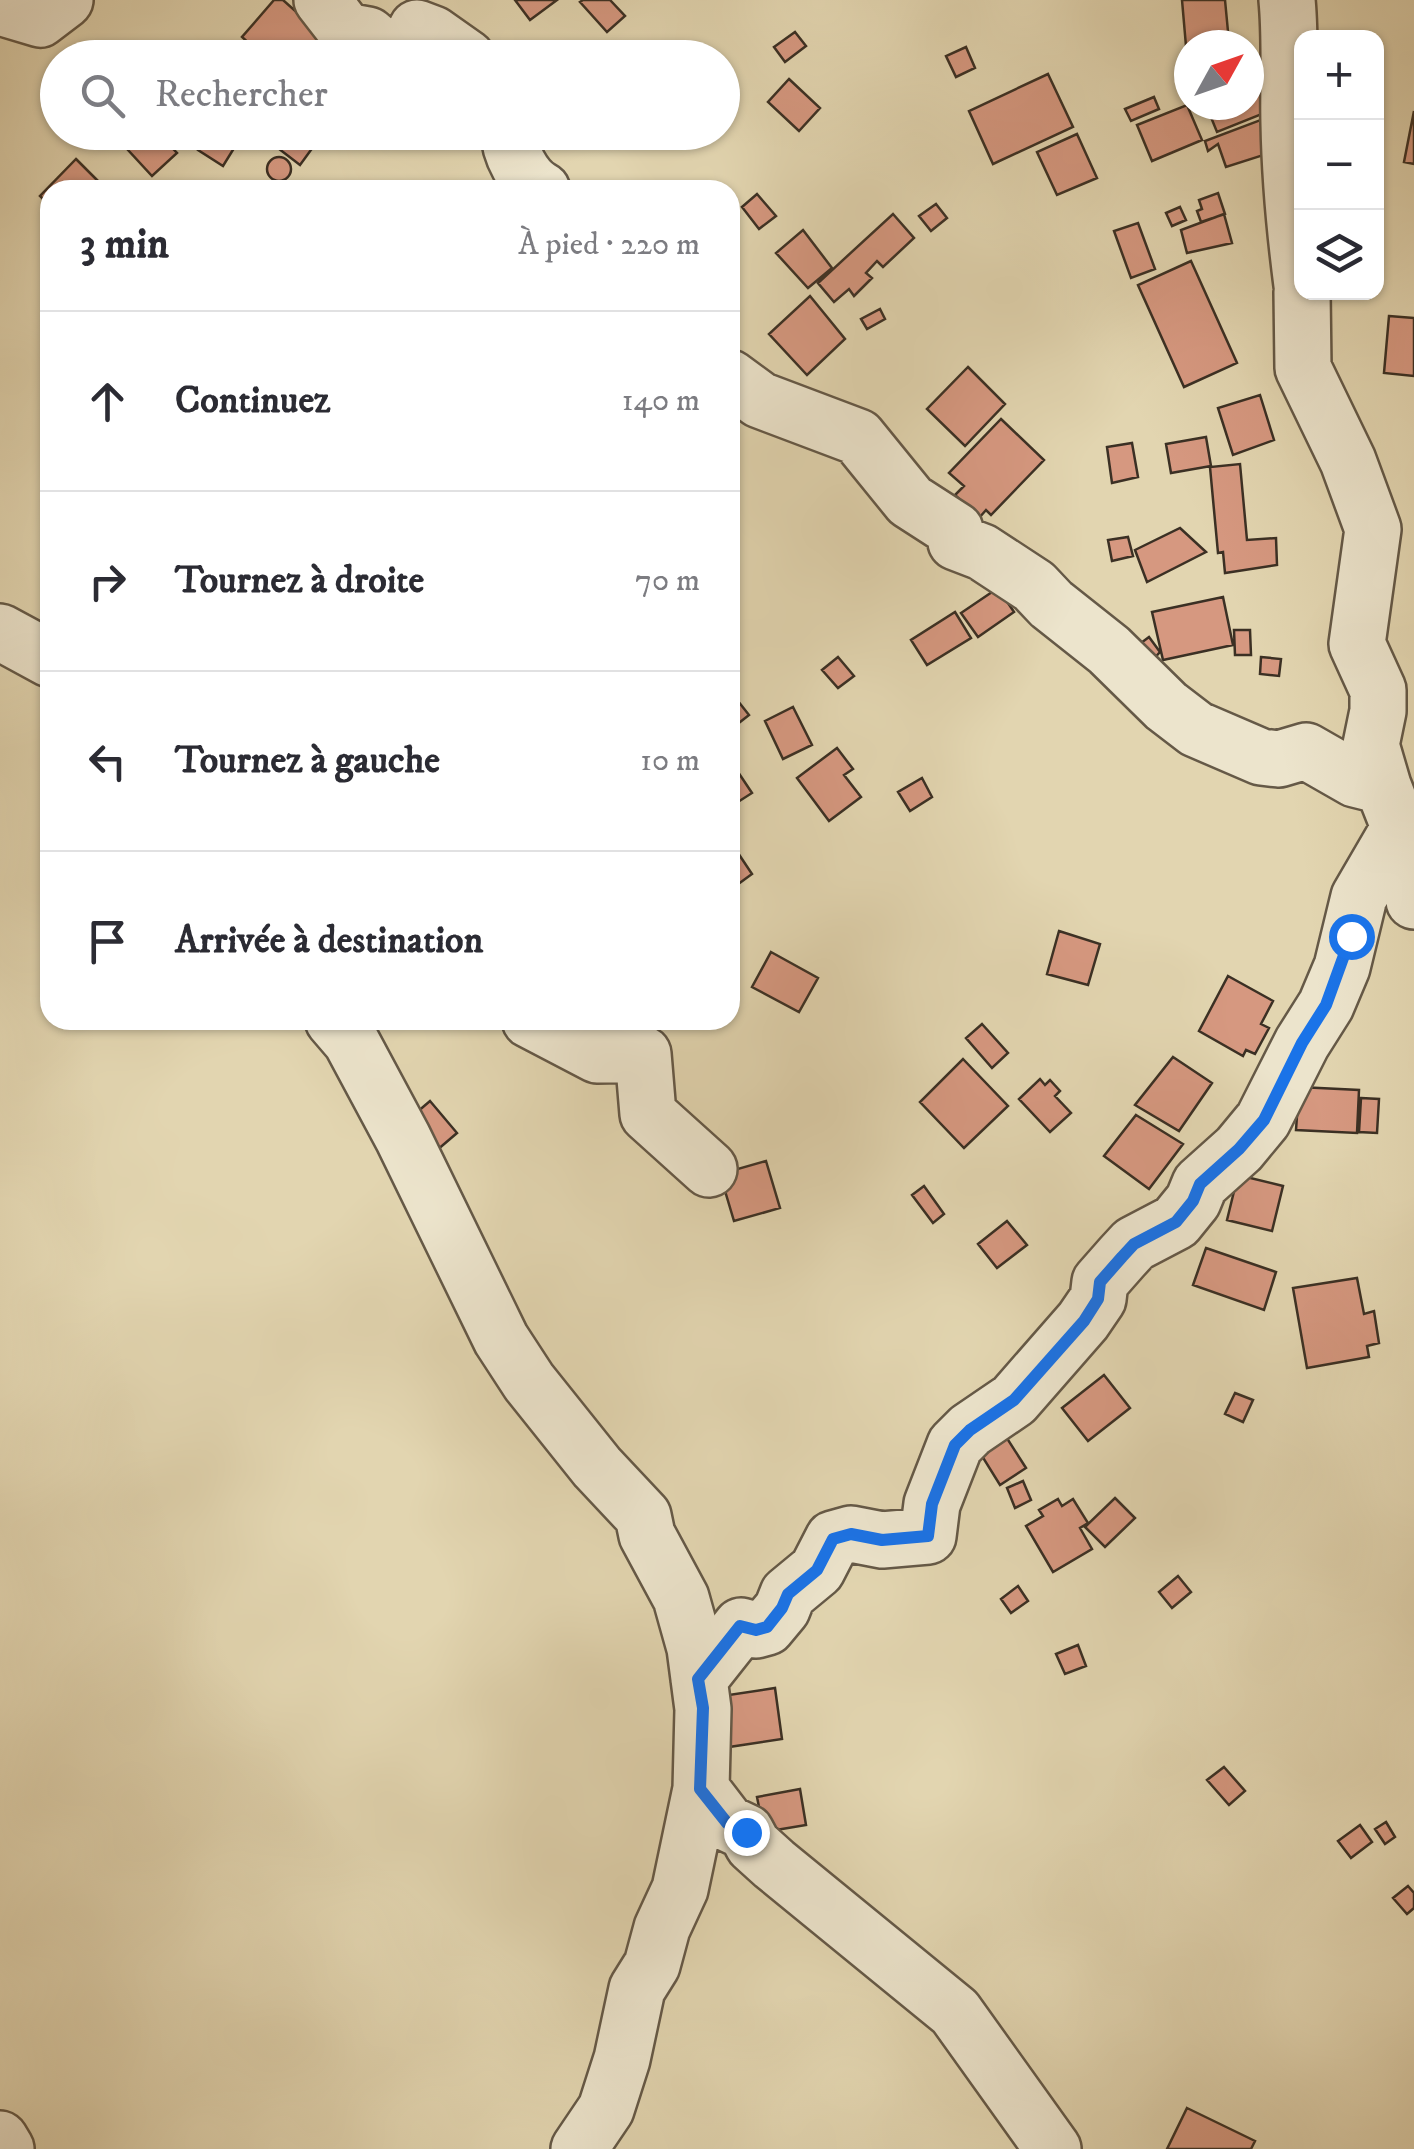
<!DOCTYPE html>
<html lang="fr">
<meta charset="utf-8">
<style>
:root{--surface:#fff;--page:#f7f7f7;--text:#2b2b33;--muted:#7c7c81;--line:#e1e1e2}
body{margin:0;font-family:"IM FELL DW Pica",serif;background:var(--page);color:var(--text)}
.controls{position:absolute;right:30px;top:30px;display:grid;overflow:hidden;border-radius:20px;box-shadow:0 2px 8px #0004}
.controls button{width:90px;height:90px;display:grid;place-items:center;padding:0;border:0;border-bottom:2px solid var(--line);background:var(--surface);color:var(--text);font:50px sans-serif}
.compass{position:absolute;left:1174px;top:30px;width:90px;height:90px;border-radius:50%;background:var(--surface);box-shadow:0 2px 8px #0004;rotate:50deg}
.stop{position:absolute;width:30px;height:30px;margin:-22px;border:8px solid #1a73e8;border-radius:50%;background:#fff}
.stop.end{background:#1a73e8;border-color:#fff;box-shadow:0 2px 10px #0008}
.list{margin:0;padding:0;list-style:none}
h2{display:flex;justify-content:space-between;align-items:center;height:130px;margin:0;padding:0 40px;font-size:42px}
h2 small{font-size:32px;font-weight:400;color:var(--muted)}
.list li{display:grid;grid-template-columns:65px 1fr auto;gap:30px;align-items:center;box-sizing:border-box;height:180px;padding:0 40px;border-top:2px solid var(--line)}
.list b{display:block;font-size:38px;white-space:nowrap}
.list em{font-size:32px;font-style:normal;color:var(--muted)}
.icon{flex:none;width:55px;height:55px;fill:none;stroke:currentColor;stroke-width:2;stroke-linecap:round;stroke-linejoin:round}
.map{position:relative;flex:none;width:1414px;height:2149px;overflow:hidden}
.search{position:absolute;background:var(--surface);box-shadow:0 2px 8px #0004;left:40px;top:40px;width:700px;height:110px;display:flex;align-items:center;gap:25px;box-sizing:border-box;padding:0 35px;border-radius:55px;color:var(--muted);font-size:38px}
.panel{position:absolute;background:var(--surface);box-shadow:0 2px 8px #0004;left:40px;top:180px;width:700px;height:850px;border-radius:30px}
.map>svg:first-child{display:block}
.building{fill:#d69880;stroke:#3b3024;stroke-width:2.5}
.lines{fill:none;stroke-linecap:round;stroke-linejoin:round}
.minor-casing{stroke:#655947;stroke-width:60}
.minor{stroke:#ece4cc;stroke-width:55}
.route{stroke:#1a73e8;stroke-width:12}
</style>
<div class="map">
<svg width="1414" height="2149" viewBox="0 0 1414 2149">
<rect width="100%" height="100%" fill="#e2d5b0"/>
<filter id="stains"><feTurbulence type="fractalNoise" baseFrequency=".002" numOctaves="4"/><feColorMatrix values="0 0 0 0 .2 0 0 0 0 .09 0 0 0 0 .02 0 0 0 .5 -.17"/></filter>
<radialGradient id="worn" r=".72"><stop offset=".6" stop-color="#630" stop-opacity="0"/><stop offset="1" stop-color="#630" stop-opacity=".3"/></radialGradient>
<path class="building" d="M274,0H283L329,41L323,49L332,58H265L242,37Z
M515,0H557L530,20Z
M583,0H610L625,16L607,32L580,2Z
M1182,0H1225L1229,42L1186,46Z
M795,32L806,46L785,62L774,47Z
M966,47L975,68L956,77L946,56Z
M1252,62L1272,110L1217,132L1206,105H1249V63Z
M1048,74L1073,127L993,164L969,111Z
M789,79L820,108L799,131L768,102Z
M1154,97L1159,109L1131,121L1125,109Z
M1187,105L1202,140L1152,161L1137,125Z
M1414,111V164L1404,162Z
M1274,115L1276,151L1226,167L1218,144L1208,151L1205,141Z
M123,132H157L177,153L152,176L117,138Z
M215,132H244L223,166L198,150L204,137L210,140Z
M257,132H324L300,165Z
M1077,134L1097,178L1057,195L1037,152Z
M267 169a12 12 0 1 1 24 0a12 12 0 1 1-24 0Z
M76,159L97,180L92,184L98,190H50V206L40,196Z
M1218,193L1225,214L1201,222L1197,211L1202,209L1199,200Z
M757,194L776,216L759,229L742,207Z
M936,204L947,218L931,231L919,216Z
M1180,207L1186,220L1172,226L1166,213Z
M893,214L914,238L883,267L877,261L866,273L872,278L854,296L849,289L834,302L818,283Z
M1224,214L1232,243L1187,253L1181,230Z
M1138,223L1155,269L1131,278L1114,231Z
M803,230L832,268L808,288L776,253Z
M1191,261L1237,363L1184,387L1138,285Z
M810,296L845,339L807,375L769,334Z
M880,309L885,319L867,329L861,319Z
M1389,316L1414,318V376L1384,373Z
M968,367L1005,404L965,446L927,409Z
M1260,395L1274,440L1233,455L1218,408Z
M1001,419L1044,460L991,515L986,510L979,518L955,495L964,486L949,473Z
M1206,437L1211,466L1171,473L1166,444Z
M1132,443L1138,477L1112,483L1107,447Z
M1240,464L1247,540L1276,538L1277,565L1225,573L1223,552L1218,553L1210,467Z
M1180,528L1206,552L1147,582L1135,550Z
M1128,537L1133,556L1112,561L1108,540Z
M998,588L1014,612L978,637L961,613Z
M1223,597L1233,645L1163,660L1152,612Z
M955,612L971,638L927,665L911,640Z
M1234,630H1250L1251,655H1235Z
M1149,637L1160,652L1150,663L1137,646Z
M838,657L854,676L838,688L822,670Z
M1261,657L1281,659L1279,676L1260,674Z
M734,696L749,715L730,730V699Z
M793,707L812,745L783,759L765,721Z
M837,748L853,769L844,775L861,797L829,821L797,778Z
M730,760L752,793L730,807Z
M922,778L932,797L910,811L898,792Z
M730,841L752,874L730,890Z
M1059,931L1100,944L1088,985L1047,974Z
M771,952L818,978L799,1012L752,987Z
M1228,976L1273,1001L1261,1024L1269,1028L1255,1054L1246,1050L1243,1056L1199,1031Z
M982,1024L1008,1053L992,1068L966,1038Z
M1173,1057L1212,1083L1179,1131L1135,1105Z
M963,1059L1008,1106L964,1148L920,1102Z
M1040,1079L1045,1085L1050,1080L1060,1091L1055,1096L1071,1113L1050,1132L1019,1099Z
M1299,1087L1359,1090L1357,1133L1296,1130Z
M1361,1098L1379,1099L1377,1133L1359,1132Z
M430,1101L457,1133L436,1151L409,1119Z
M1136,1115L1183,1144L1149,1189L1104,1156Z
M766,1161L780,1208L734,1221L720,1174Z
M1238,1175L1283,1186L1272,1231L1227,1220Z
M924,1186L944,1214L933,1223L912,1195Z
M1007,1221L1027,1245L997,1268L978,1244Z
M1206,1248L1276,1272L1264,1310L1193,1285Z
M1357,1278L1364,1314L1374,1311L1379,1343L1367,1346L1369,1357L1307,1368L1293,1288Z
M1104,1375L1130,1408L1088,1441L1062,1408Z
M1235,1393L1253,1400L1243,1422L1225,1414Z
M1003,1432L1026,1468L1000,1485L977,1448Z
M1023,1481L1031,1500L1015,1508L1007,1488Z
M1115,1498L1135,1518L1105,1547L1085,1527Z
M1058,1499L1062,1506L1073,1499L1088,1523L1080,1528L1092,1549L1053,1572L1026,1526L1043,1516L1039,1510Z
M1178,1576L1191,1592L1172,1608L1159,1592Z
M1018,1586L1028,1601L1011,1613L1001,1599Z
M1078,1645L1086,1666L1065,1674L1056,1654Z
M775,1688L782,1739L729,1747L722,1696Z
M1224,1767L1245,1791L1229,1805L1207,1780Z
M800,1789L806,1825L764,1832L757,1797Z
M1386,1822L1395,1837L1385,1844L1375,1829Z
M1360,1825L1372,1842L1351,1858L1338,1841Z
M1408,1886L1414,1893V1908L1407,1914L1393,1898Z
M1187,2108L1255,2141L1251,2149H1167Z"/>
<g class="lines">
<g class="minor-casing">
<path id="minor" d="M322,0L346,31L368,35L395,58
M1287,0C1291,42 1288,82 1289,123C1290,178 1295,231 1302,285
M0,7L40,19L65,0
M403,58L417,28L433,34L467,58
M509,132C509,152 524,181 542,190
M1302,292L1303,368L1348,461L1373,529L1357,644L1378,690V711L1371,745L1383,786L1411,857L1414,901
M730,378L760,400L858,437L910,501L955,530L956,542L982,552L1034,586L1051,604L1109,650L1166,706L1196,729L1261,757L1279,759L1306,751L1355,779L1383,786
M0,632L50,659
M333,1020L351,1041L403,1138L501,1339L529,1382L597,1467L643,1516L647,1535L681,1598L695,1648L703,1709L701,1789L727,1823L746,1832L753,1845L774,1864L955,2012L1053,2149
M530,1020L597,1055L643,1054L648,1114L709,1169
M699,1679L741,1626L756,1630L767,1627L782,1609L788,1594L817,1570L833,1539L851,1534L882,1540L928,1536L932,1504L955,1445L970,1430L1014,1400L1083,1321L1098,1299L1100,1282L1122,1257L1134,1244L1176,1222L1193,1201L1200,1184L1239,1149L1263,1120L1302,1043L1326,1005L1342,967L1359,897L1398,830
M0,2139L6,2149
M579,2149L606,2109L622,2059L637,1989L652,1965L662,1928L680,1889L701,1789"/>
</g>
<use href="#minor" class="minor"/>
</g>
<g class="lines">
<path class="route" d="M746,1832L727,1823L700,1789L703,1708L698,1679L740,1626L756,1630L767,1627L782,1608L788,1594L817,1570L833,1539L851,1534L882,1540L928,1536L932,1504L955,1445L970,1430L1014,1400L1084,1321L1098,1299L1100,1282L1122,1257L1134,1244L1176,1222L1193,1201L1200,1184L1239,1149L1264,1120L1302,1043L1326,1005L1351,936"/>
</g>
<rect width="100%" height="100%" filter="url(#stains)"/>
<rect width="100%" height="100%" fill="url(#worn)"/>
</svg>
<div class="controls">
<button>+</button>
<button>−</button>
<button><svg class="icon" aria-label="layers" viewBox="0 0 24 24"><path d="M12 4l9 5-9 5-9-5zM3 14l9 5 9-5"/></svg></button>
</div>
<svg class="compass" viewBox="-18 -18 36 36"><path d="M0-13l5 13h-10z" fill="#e53935"/><path d="M0 13l5-13h-10z" fill="#7c7c81"/></svg>
<div class="stop" style="left:1351px;top:936px"></div>
<div class="stop end" style="left:746px;top:1832px"></div>
<div class="search"><svg class="icon" aria-label="search" viewBox="0 0 24 24"><circle cx="10" cy="10" r="6"/><path d="M15 15l6 6"/></svg>Rechercher</div>
<section class="panel">
<h2>3 min<small>À pied · 220 m</small></h2>
<ul class="list">
<li><svg class="icon" aria-label="ahead" viewBox="0 0 24 24"><path d="M12 20V5M6 11l6-6 6 6"/></svg><div><b>Continuez</b></div><em>140 m</em></li>
<li><svg class="icon" aria-label="right" viewBox="0 0 24 24"><path d="M7 20v-9h11M14 6l5 5-5 5"/></svg><div><b>Tournez à droite</b></div><em>70 m</em></li>
<li><svg class="icon" aria-label="left" viewBox="0 0 24 24"><path d="M17 20v-9H6M10 6l-5 5 5 5"/></svg><div><b>Tournez à gauche</b></div><em>10 m</em></li>
<li><svg class="icon" aria-label="arrive" viewBox="0 0 24 24"><path d="M6 21V4h12l-3 4 3 4H6"/></svg><div><b>Arrivée à destination</b></div></li>
</ul>
</section>
</div>
